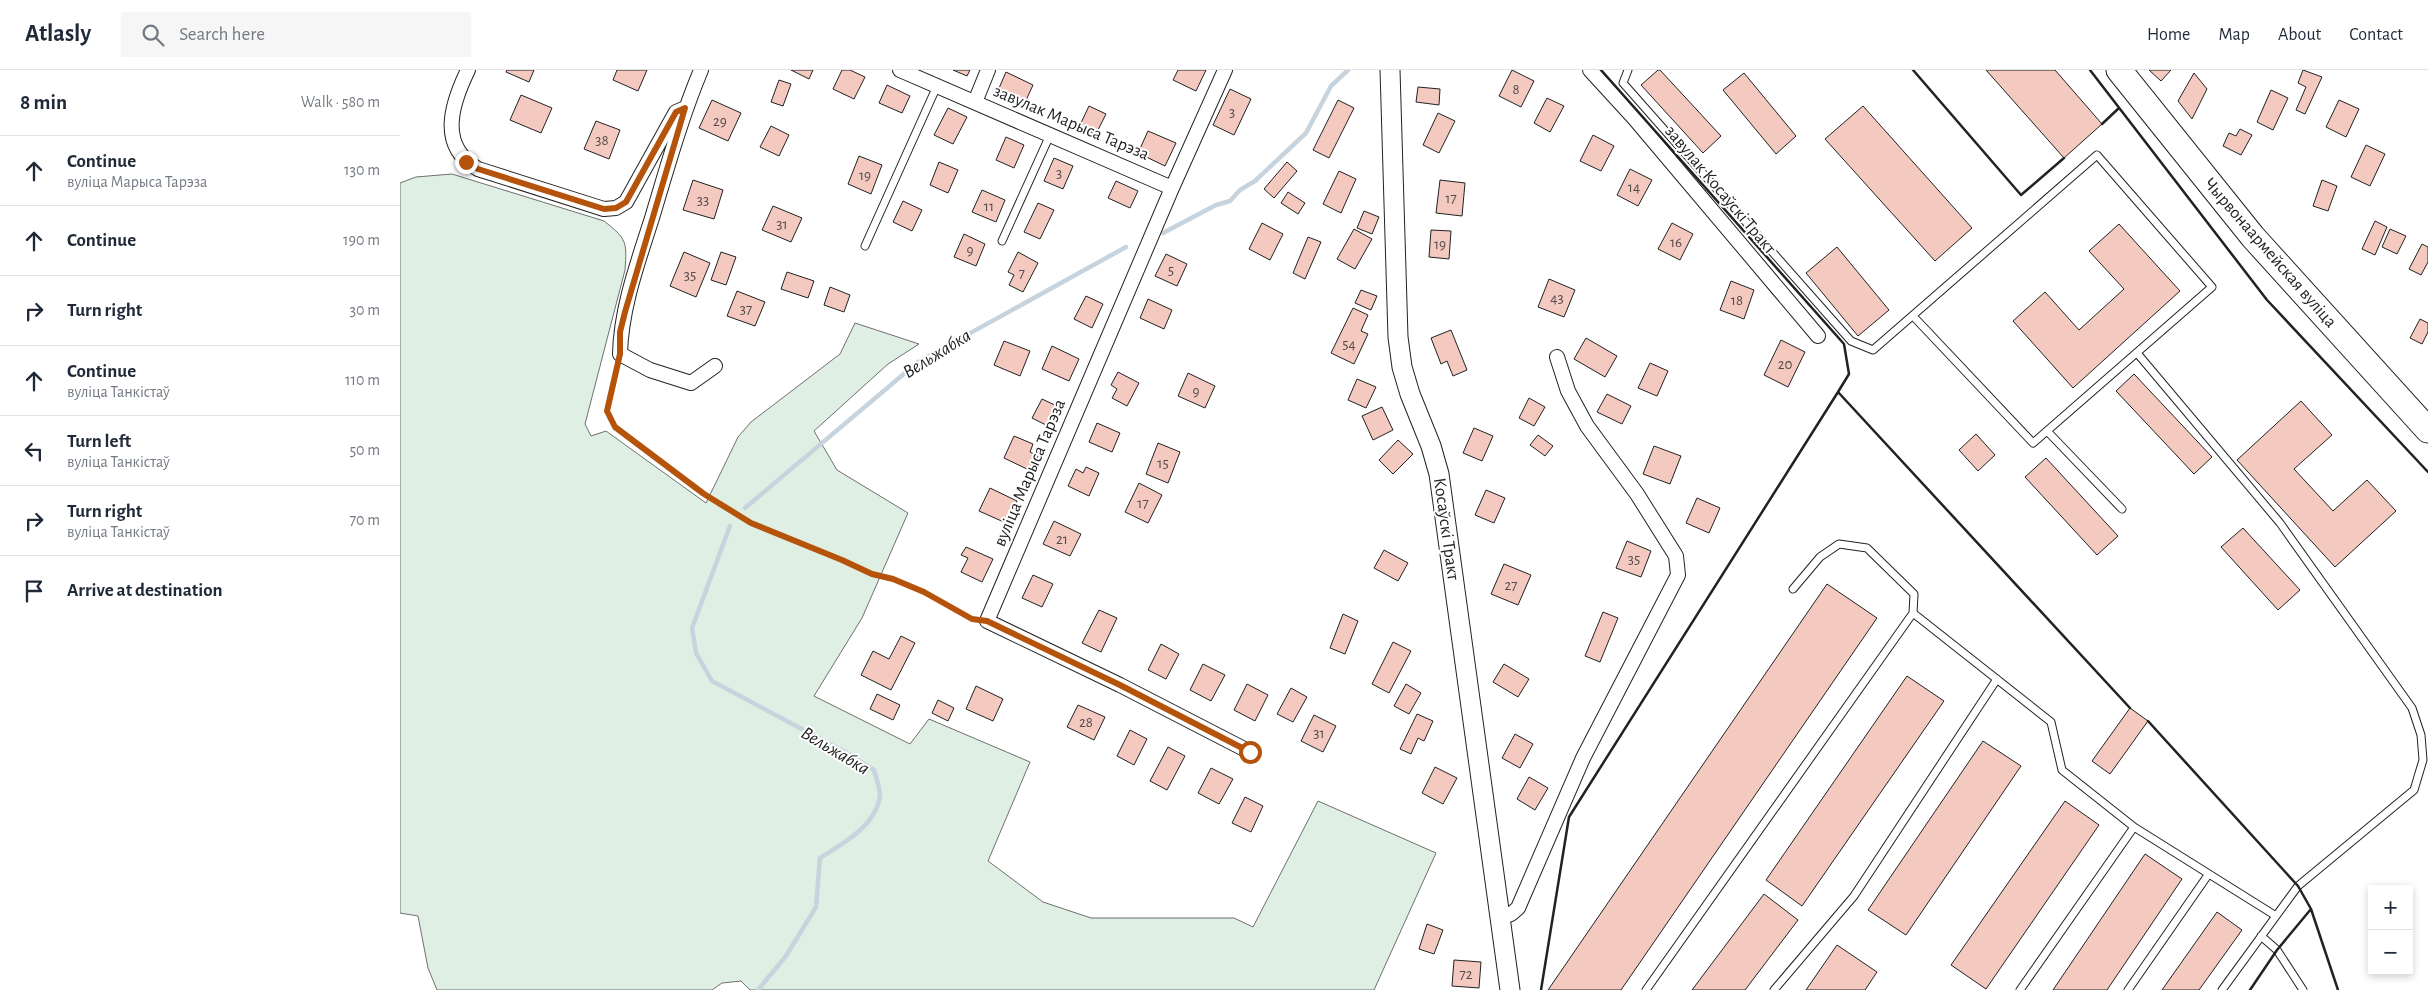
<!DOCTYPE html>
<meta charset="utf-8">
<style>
:root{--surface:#fff;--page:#f6f6f7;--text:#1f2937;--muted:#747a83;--line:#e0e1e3}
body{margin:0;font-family:"Alegreya Sans",sans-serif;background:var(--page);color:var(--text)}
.controls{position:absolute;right:15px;bottom:15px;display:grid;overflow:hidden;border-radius:0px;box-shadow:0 2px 8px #0003}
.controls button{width:45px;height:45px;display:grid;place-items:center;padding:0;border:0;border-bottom:1px solid var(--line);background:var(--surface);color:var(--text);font:25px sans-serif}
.stop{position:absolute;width:15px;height:15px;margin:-11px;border:4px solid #b45309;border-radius:50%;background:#fff}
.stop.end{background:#b45309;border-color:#fff;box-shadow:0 1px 5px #0008}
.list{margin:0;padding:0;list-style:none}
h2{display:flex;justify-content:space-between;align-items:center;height:65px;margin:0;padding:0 20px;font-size:21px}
h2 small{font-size:16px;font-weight:400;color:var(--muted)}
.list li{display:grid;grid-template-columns:32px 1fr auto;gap:15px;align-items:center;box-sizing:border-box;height:70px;padding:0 20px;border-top:1px solid var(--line)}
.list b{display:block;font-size:19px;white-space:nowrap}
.list p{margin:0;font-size:16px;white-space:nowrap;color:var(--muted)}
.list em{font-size:16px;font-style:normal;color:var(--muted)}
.icon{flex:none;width:28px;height:28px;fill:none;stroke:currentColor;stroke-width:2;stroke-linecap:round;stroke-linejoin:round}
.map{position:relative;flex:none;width:2028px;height:920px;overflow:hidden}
header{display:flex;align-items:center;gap:30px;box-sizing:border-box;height:70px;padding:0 25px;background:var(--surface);border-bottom:1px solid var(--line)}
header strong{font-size:24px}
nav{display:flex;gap:28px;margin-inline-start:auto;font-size:18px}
.search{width:350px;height:45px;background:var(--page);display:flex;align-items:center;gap:12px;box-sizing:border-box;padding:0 18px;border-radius:0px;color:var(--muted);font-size:19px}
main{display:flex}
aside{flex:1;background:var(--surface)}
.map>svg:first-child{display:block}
.green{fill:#e0efe3;stroke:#6f6f6f}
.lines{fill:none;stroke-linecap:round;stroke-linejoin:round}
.stream{stroke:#c7d3dd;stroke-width:4.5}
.building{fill:#f3c9c0;stroke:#222}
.lane-casing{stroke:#222;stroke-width:9}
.street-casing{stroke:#222;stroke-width:16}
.secondary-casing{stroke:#222;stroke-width:21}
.highway-casing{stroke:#222;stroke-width:27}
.path{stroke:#646464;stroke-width:2.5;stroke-dasharray:4 2.5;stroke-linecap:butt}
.lane{stroke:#fff;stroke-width:7}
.street{stroke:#fff;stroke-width:14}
.secondary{stroke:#fff;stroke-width:19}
.highway{stroke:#fff;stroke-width:25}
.wall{stroke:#222;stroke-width:2.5}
.route{stroke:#b45309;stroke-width:6}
.labels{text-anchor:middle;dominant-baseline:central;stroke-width:4;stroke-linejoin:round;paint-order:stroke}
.number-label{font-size:15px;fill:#564c4a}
.street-label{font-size:18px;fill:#222;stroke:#fff}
.water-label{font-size:19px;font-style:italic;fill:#222;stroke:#fff}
</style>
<header>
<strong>Atlasly</strong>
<div class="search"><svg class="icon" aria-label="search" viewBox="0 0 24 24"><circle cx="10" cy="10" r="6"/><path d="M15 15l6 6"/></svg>Search here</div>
<nav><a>Home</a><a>Map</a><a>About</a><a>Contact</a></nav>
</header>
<main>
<aside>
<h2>8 min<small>Walk · 580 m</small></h2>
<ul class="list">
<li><svg class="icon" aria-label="ahead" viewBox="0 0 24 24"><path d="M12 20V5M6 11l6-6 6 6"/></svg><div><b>Continue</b><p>вуліца Марыса Тарэза</p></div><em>130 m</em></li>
<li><svg class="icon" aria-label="ahead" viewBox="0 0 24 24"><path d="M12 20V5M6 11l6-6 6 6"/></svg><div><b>Continue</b></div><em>190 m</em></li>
<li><svg class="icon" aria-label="right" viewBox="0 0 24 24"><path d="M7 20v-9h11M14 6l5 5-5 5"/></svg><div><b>Turn right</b></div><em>30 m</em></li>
<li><svg class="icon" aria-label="ahead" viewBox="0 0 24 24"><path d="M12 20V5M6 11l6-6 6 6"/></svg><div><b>Continue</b><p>вуліца Танкістаў</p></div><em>110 m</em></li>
<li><svg class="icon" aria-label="left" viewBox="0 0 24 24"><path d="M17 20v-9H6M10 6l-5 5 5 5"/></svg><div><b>Turn left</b><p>вуліца Танкістаў</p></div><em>50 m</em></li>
<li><svg class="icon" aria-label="right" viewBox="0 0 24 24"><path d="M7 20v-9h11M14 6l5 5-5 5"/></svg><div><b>Turn right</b><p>вуліца Танкістаў</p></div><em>70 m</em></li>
<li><svg class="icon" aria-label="arrive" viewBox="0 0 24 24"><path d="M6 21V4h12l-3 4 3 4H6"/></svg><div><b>Arrive at destination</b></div></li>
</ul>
</aside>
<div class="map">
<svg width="2028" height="920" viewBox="0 0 2028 920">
<rect width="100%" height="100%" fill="#fff"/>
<path class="green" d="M52,104L204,151C227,169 227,172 225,200L185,354L191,366L206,361L306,433L338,367L351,352L440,284L455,253L519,274L488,294L414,361L437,400L508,443L462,548L414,626L510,674L529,649L630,692L588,791L643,832L691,848H834L853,857L918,731L1036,783L974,920H350L341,911L322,913L312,920H37L28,898L18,846L0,843V113L16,107Z"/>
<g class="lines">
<path class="stream" d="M763,163L816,135L830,131L840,120L855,111L906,63L931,16L948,0
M345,438L518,292L726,177
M330,456L292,558L296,583L312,611L443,681L474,700C476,708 481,720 480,727C474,758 443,773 420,788L416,837L386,886L358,920"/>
</g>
<path class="building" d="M107,0H134L129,12L106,2Z
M217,0H247L238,21L213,10Z
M391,0H413L409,9Z
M442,0H450L465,7L454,29L433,19Z
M553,0H570L567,6Z
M778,0H806L796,21L773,10Z
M1112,0L1134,11L1121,37L1099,26Z
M1258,0H1260L1321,66L1303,83L1241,15Z
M1586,0H1655L1702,54L1664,88Z
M1749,0H1771L1761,11Z
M1903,0L1922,7L1905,44L1896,40L1906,17L1898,13Z
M606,2L633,15L623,37L596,25Z
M1344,3L1396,66L1376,84L1323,20Z
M1794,3L1807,19L1792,49L1778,31Z
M379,10L391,14L383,36L371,32Z
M487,15L510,26L502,43L479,33Z
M1018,17L1040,19L1039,35L1016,32Z
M830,19L851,29L834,65L813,55Z
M1871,20L1888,28L1873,60L1857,52Z
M121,25L152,38L141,63L110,50Z
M1147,28L1164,36L1150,62L1134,53Z
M312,30L341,43L328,71L299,58Z
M938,30L954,38L929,88L913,80Z
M1939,30L1959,39L1946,67L1926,57Z
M689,36L706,44L696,64L679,57Z
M1463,36L1572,158L1535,191L1425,69Z
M548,38L567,47L553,74L534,65Z
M1038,43L1055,51L1039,83L1023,75Z
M196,51L220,60L209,89L184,79Z
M371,56L389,65L379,86L360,77Z
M1840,59L1852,65L1841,85L1823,76L1829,63L1836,66Z
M748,61L776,73L765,96L738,83Z
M1193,65L1214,76L1201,101L1180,91Z
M606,67L624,75L614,98L596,90Z
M1966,75L1985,84L1970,116L1951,107Z
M459,86L482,95L471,124L448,114Z
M654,88L673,96L663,119L644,111Z
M539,92L558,100L548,123L530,115Z
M887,92L897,101L874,128L864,119Z
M1230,99L1252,110L1238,136L1217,125Z
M939,101L956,109L941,143L923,134Z
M293,110L323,120L314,149L283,140Z
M1040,110L1065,113L1062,146L1036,143Z
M1922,110L1937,116L1928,141L1913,136Z
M716,111L738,121L730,138L708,128Z
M582,120L605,130L596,152L572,142Z
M888,122L905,133L898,144L881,133Z
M503,131L522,140L512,161L493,152Z
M638,133L654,140L640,169L624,162Z
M373,136L402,148L391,172L362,160Z
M964,141L979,147L972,164L957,158Z
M1975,151L1987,157L1975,185L1962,179Z
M862,153L883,164L870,190L849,179Z
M1272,153L1293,164L1280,190L1258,179Z
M1719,154L1780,221L1673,318L1613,251L1645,222L1679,260L1724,219L1689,181Z
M954,159L972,169L955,199L937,189Z
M1990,159L2006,166L1997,184L1982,177Z
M1031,160L1051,161L1049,189L1029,187Z
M564,164L585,174L576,196L554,187Z
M908,167L921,172L905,209L893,203Z
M2022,174L2028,177V192L2021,205L2009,199Z
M1437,177L1489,240L1458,266L1406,203Z
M284,182L310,193L296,227L270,216Z
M321,182L336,187L326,215L311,210Z
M618,182L638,193L623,222L609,215L614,205L608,202Z
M766,184L787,194L777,216L755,206Z
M387,202L414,211L408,228L381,219Z
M1149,209L1175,220L1164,247L1138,237Z
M1331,211L1354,220L1344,249L1320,240Z
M430,217L450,225L444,242L424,235Z
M961,220L977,226L971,240L955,233Z
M337,221L365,232L355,256L327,246Z
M686,226L703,234L692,258L674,249Z
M748,229L772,240L764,259L740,248Z
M953,238L968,245L961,261L968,264L954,294L931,283Z
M2020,249L2028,253V262L2022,274L2010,268Z
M1051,260L1067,300L1053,306L1047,291L1041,294L1031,268Z
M1186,268L1217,286L1205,307L1174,289Z
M1381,270L1405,282L1388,317L1364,305Z
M604,271L630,281L620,306L594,295Z
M652,276L679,289L669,311L642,299Z
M1250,293L1268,301L1257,326L1238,318Z
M718,302L739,313L727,336L712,328L717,319L711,315Z
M788,303L815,316L805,338L778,326Z
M1734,304L1812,387L1794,404L1716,321Z
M957,309L976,317L966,338L948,330Z
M1207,324L1231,336L1222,354L1197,342Z
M1129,328L1145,337L1134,356L1119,348Z
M642,329L659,337L650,357L632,348Z
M1901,331L1932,365L1894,399L1933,441L1967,410L1996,441L1935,497L1837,390Z
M982,337L993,360L973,370L962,346Z
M697,353L720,363L712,382L689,372Z
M1074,358L1093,366L1082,391L1063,383Z
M1576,364L1595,385L1578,401L1559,380Z
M1138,365L1153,376L1145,386L1130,375Z
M614,366L633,374L630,382L638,386L631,401L604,388Z
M998,370L1013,384L993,404L979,390Z
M758,373L780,382L768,413L746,404Z
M1254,376L1281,386L1270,414L1243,404Z
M1646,388L1718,466L1697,485L1625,407Z
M686,397L699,403L689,426L668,416L676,399L683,403Z
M739,413L762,425L748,453L725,442Z
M590,418L617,431L606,453L579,441Z
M1086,420L1105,428L1094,453L1075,445Z
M1297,428L1320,438L1309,463L1286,453Z
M654,451L681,464L670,486L643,474Z
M1843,458L1900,520L1878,540L1821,477Z
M1227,471L1251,481L1241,507L1216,498Z
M566,477L593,489L582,512L561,502L568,488L561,485Z
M984,480L1008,493L998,511L974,498Z
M1104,494L1131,505L1118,535L1091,524Z
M633,505L653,514L642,537L622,528Z
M1427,514L1477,548L1221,920H1148Z
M699,540L717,548L701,582L682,573Z
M1203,542L1218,548L1200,592L1185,586Z
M943,544L958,551L945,584L930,578Z
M501,566L515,573L491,620L461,605L473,581L489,589Z
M993,572L1011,581L989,623L972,614Z
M761,574L779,584L766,609L748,600Z
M803,594L825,605L811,631L790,620Z
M1104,594L1129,609L1118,627L1093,612Z
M1507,606L1544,631L1402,836L1366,810Z
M847,614L868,625L855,651L834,640Z
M1006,614L1021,623L1009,644L994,636Z
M576,616L603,629L593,651L566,639Z
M891,618L907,627L893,652L877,644Z
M477,624L500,635L493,650L470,639Z
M538,630L554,638L548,651L532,643Z
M678,635L705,647L694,670L667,657Z
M1730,638L1748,651L1710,704L1692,691Z
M1017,644L1033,651L1024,671L1018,668L1011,684L1000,679Z
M914,645L936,656L923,682L901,671Z
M730,660L747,669L734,695L717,686Z
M1115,664L1133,674L1120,698L1102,688Z
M1583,671L1621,696L1506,865L1468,840Z
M768,677L785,686L767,720L750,711Z
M1035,697L1057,708L1043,734L1022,723Z
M811,698L833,709L819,734L798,723Z
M1129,707L1148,718L1135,740L1117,729Z
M845,727L863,736L851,762L832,753Z
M1665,731L1699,755L1586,919L1551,895Z
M1745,784L1782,809L1707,920H1653Z
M1364,824L1398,850L1345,920H1292Z
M1817,842L1842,860L1799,920H1762Z
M1027,854L1043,860L1034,884L1019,879Z
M1437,875L1477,902L1465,920H1406Z
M1054,890L1081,892L1079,918L1052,916Z"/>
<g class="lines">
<g class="lane-casing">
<path id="lane" d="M1228,0L1223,13L1451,271L1473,280L1697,85L1812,217L1633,373L1513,246
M602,171L650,65
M465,176L537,16
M1737,283L1880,453L2012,638L2021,665L2023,690L2014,720L1898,816L1822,920
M1647,361L1722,439
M1393,519L1420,487L1439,474L1467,478L1514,524L1513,543L1651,652L1662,700L1734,757L1876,846
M1861,866L1877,880L1903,920
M1246,920L1513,543
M1374,920L1454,826L1597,609
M1620,920L1734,757
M1728,920L1808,805"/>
</g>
<g class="street-casing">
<path id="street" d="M68,0C51,35 38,76 78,99L204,139L216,138L226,132L276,42L283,39
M301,0C281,48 267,98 252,148C238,192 221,238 220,284L250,300L291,313L315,296
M500,0L772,118
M825,0L772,118L587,551L720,615L850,682
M1190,0L1234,48L1418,266
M575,32L588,0
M1100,848L1111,844L1118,838L1183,688L1278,505L1276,486L1237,424L1187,356L1168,321L1157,287"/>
</g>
<g class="secondary-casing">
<path id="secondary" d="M990,0L998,267L1002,297L1010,324L1031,376L1039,404L1110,920"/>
</g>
<g class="highway-casing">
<path id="highway" d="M1719,0L1853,167L2028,360"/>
</g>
<path class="path" d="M217,298L207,341L215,357L304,424L351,453L442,490L472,505L493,509L524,522L574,549"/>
<use href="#lane" class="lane"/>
<use href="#street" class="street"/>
<use href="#secondary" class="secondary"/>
<use href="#highway" class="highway"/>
<path class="wall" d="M1201,0L1444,274L1449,304L1438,322
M1513,0L1621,125L1664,88
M1690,0L1867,230L2028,402
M1702,54L1719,38
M1748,651L1898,816L1911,839
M1141,920L1169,747L1438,322L1730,638
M1850,920L1877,880L1911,839L1938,920"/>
</g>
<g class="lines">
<path class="route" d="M66,92L78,99L204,139L216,138L226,132L276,42L285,38L225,242L220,262V284L207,341L215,357L304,424L351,453L442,490L472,504L493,509L524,522L572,549L587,551L720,615L850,682"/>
</g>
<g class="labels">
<g class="number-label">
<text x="1116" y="19">8</text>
<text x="832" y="42">3</text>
<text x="320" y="51">29</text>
<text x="202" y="70">38</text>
<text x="659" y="103">3</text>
<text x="465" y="105">19</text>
<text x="1234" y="117">14</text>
<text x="1051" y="128">17</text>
<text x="303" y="130">33</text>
<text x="589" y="136">11</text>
<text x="382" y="154">31</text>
<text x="1276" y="172">16</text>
<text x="1040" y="174">19</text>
<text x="570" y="180">9</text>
<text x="771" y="200">5</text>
<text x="622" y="203">7</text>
<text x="290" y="205">35</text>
<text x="1157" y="228">43</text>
<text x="1337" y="230">18</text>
<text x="346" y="239">37</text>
<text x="949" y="274">54</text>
<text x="1385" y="294">20</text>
<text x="796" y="321">9</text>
<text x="763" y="393">15</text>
<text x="743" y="433">17</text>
<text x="662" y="469">21</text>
<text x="1234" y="489">35</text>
<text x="1111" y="515">27</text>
<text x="686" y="652">28</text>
<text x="919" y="663">31</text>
<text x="1066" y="904">72</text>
</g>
<g class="street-label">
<text transform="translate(671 53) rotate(23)">завулак Марыса Тарэза</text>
<text transform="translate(1320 120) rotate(50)">завулак Косаўскі Тракт</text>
<text transform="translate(1870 183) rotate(49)">Чырвонаармейская вуліца</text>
<text transform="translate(630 403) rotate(-67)">вуліца Марыса Тарэза</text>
<text transform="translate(1046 459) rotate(82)">Косаўскі Тракт</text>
</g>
<g class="water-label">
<text transform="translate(537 284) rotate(-32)">Вельжабка</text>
<text transform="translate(435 681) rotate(31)">Вельжабка</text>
</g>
</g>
</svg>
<div class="controls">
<button>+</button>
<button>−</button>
</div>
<div class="stop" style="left:850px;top:682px"></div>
<div class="stop end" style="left:66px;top:92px"></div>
</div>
</main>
